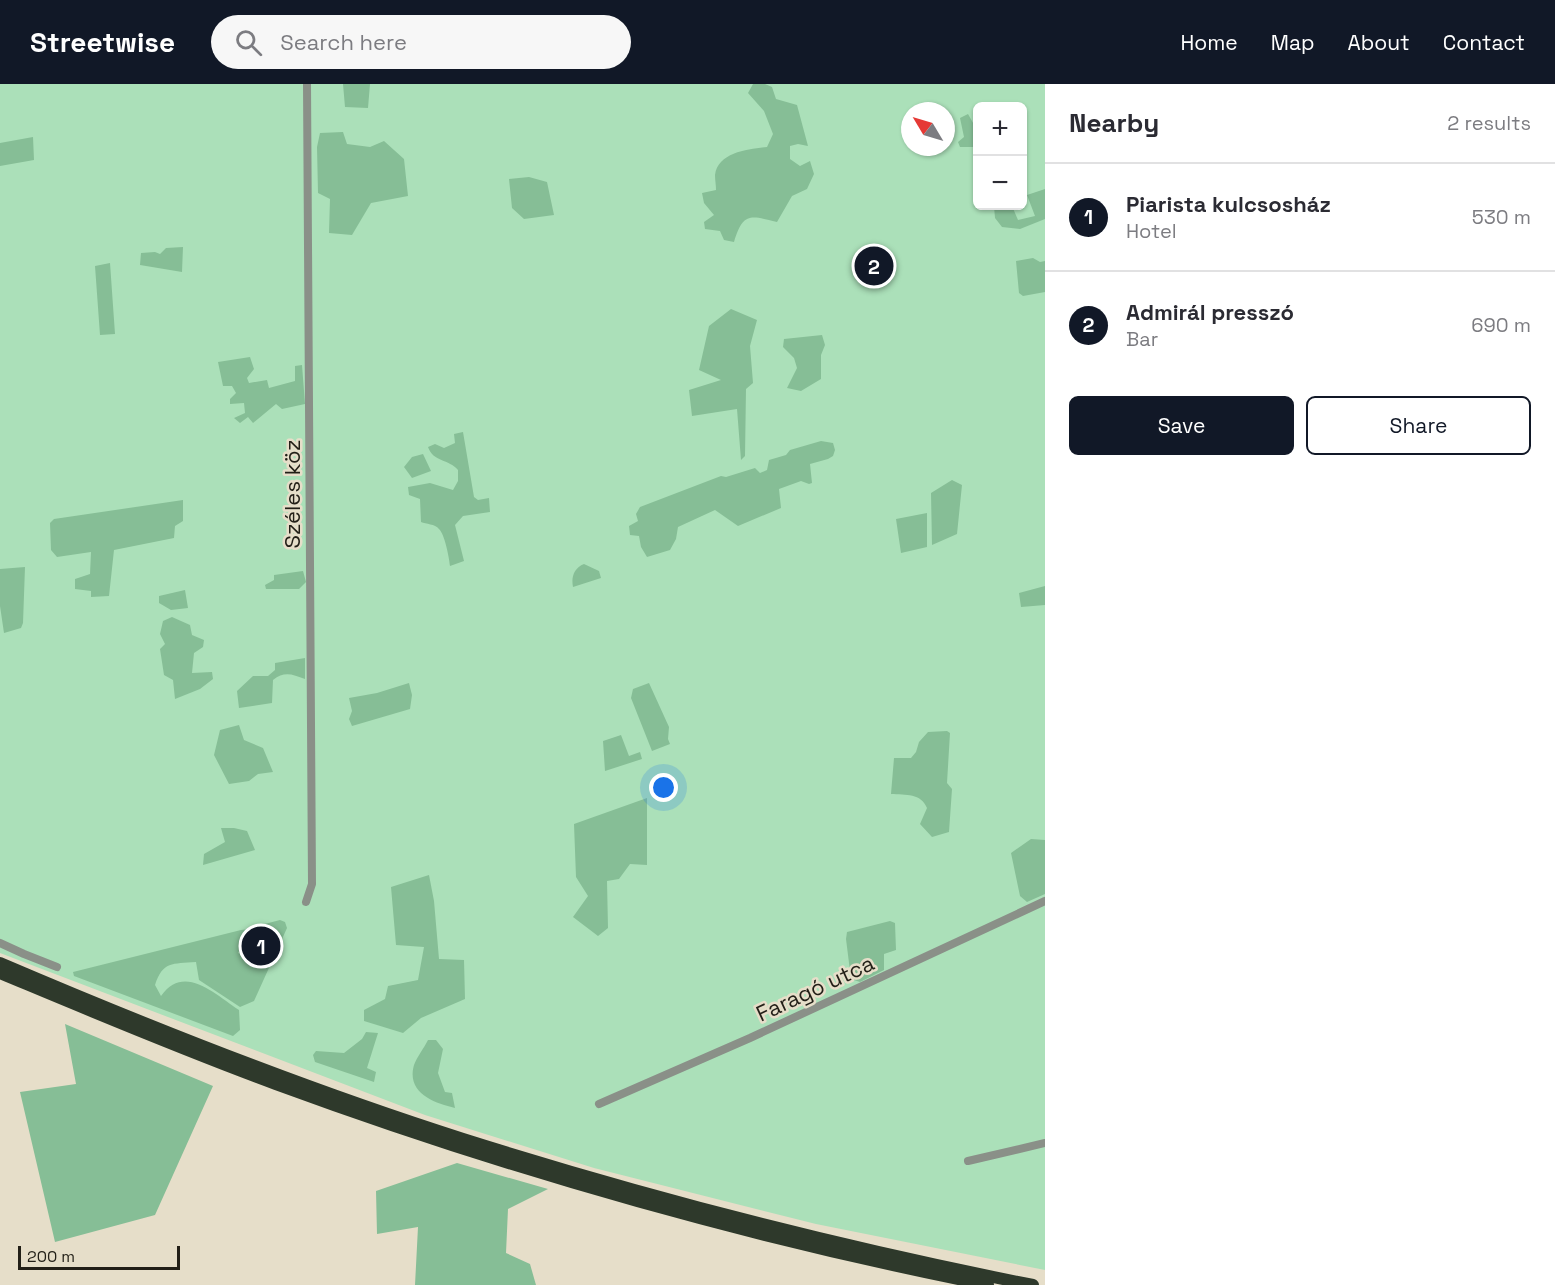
<!DOCTYPE html>
<meta charset="utf-8">
<style>
:root{--surface:#fff;--page:#f7f7f7;--text:#2b2b33;--muted:#7c7c81;--line:#e1e1e2;--accent:#111827}
body{margin:0;font-family:"Space Grotesk",sans-serif;background:var(--page);color:var(--text)}
.controls{position:absolute;right:18px;top:18px;display:grid;overflow:hidden;border-radius:9px;box-shadow:0 2px 4px #0004}
.controls button{width:54px;height:54px;display:grid;place-items:center;padding:0;border:0;border-bottom:2px solid var(--line);background:var(--surface);color:var(--text);font:30px sans-serif}
.compass{position:absolute;left:901px;top:18px;width:54px;height:54px;border-radius:50%;background:var(--surface);box-shadow:0 2px 4px #0004;rotate:308deg}
.scale{position:absolute;left:18px;bottom:15px;width:162px;box-sizing:border-box;padding-left:6px;border:3px solid #221f17;border-top:0;font-size:16px;line-height:21px;white-space:nowrap;color:#221f17;-webkit-text-stroke:4px #e6dec9;paint-order:stroke}
.you{position:absolute;left:664px;top:704px;width:21px;height:21px;margin:-15px;border:4px solid #fff;border-radius:50%;background:#1a73e8;box-shadow:0 0 0 9px #1a73e833}
.badge{display:grid;place-items:center;width:39px;height:39px;border-radius:50%;background:var(--accent);color:#fff;font-size:20px;font-weight:700}
.pin{position:absolute;translate:-50% -50%;border:3px solid #fff;box-shadow:0 2px 6px #0006}
.list{margin:0;padding:0;list-style:none}
h2{display:flex;justify-content:space-between;align-items:center;height:78px;margin:0;padding:0 24px;font-size:26px}
h2 small{font-size:20px;font-weight:400;color:var(--muted)}
.list li{display:grid;grid-template-columns:39px 1fr auto;gap:18px;align-items:center;box-sizing:border-box;height:108px;padding:0 24px;border-top:2px solid var(--line)}
.list b{display:block;font-size:22px;white-space:nowrap}
.list p{margin:0;font-size:20px;white-space:nowrap;color:var(--muted)}
.list em{font-size:20px;font-style:normal;color:var(--muted)}
.actions{display:flex;gap:12px;padding:18px 24px}
.actions a{flex:1;padding:14px 0;border:2px solid var(--accent);border-radius:9px;text-align:center;font-size:21px;color:var(--accent)}
.actions .main{background:var(--accent);color:#fff}
.icon{flex:none;width:33px;height:33px;fill:none;stroke:currentColor;stroke-width:2;stroke-linecap:round;stroke-linejoin:round}
.map{position:relative;flex:none;width:1045px;height:1201px;overflow:hidden}
header{display:flex;align-items:center;gap:36px;box-sizing:border-box;height:84px;padding:0 30px;background:var(--accent);color:#fff}
header strong{font-size:28px}
nav{display:flex;gap:33px;margin-inline-start:auto;font-size:21px}
.search{width:420px;height:54px;background:var(--page);display:flex;align-items:center;gap:15px;box-sizing:border-box;padding:0 21px;border-radius:33px;color:var(--muted);font-size:22px}
main{display:flex}
aside{flex:1;background:var(--surface)}
.map>svg:first-child{display:block}
.green{fill:#abe0b9;fill-rule:evenodd}
.forest{fill:#86be96}
.lines{fill:none;stroke-linecap:round;stroke-linejoin:round}
.minor{stroke:#8a9088;stroke-width:8}
.highway{stroke:#2e392b;stroke-width:12}
.labels{text-anchor:middle;dominant-baseline:central;stroke-width:5;stroke-linejoin:round;paint-order:stroke}
.street-label{font-size:22px;fill:#221f17;stroke:#e6dec9}
</style>
<header>
<strong>Streetwise</strong>
<div class="search"><svg class="icon" aria-label="search" viewBox="0 0 24 24"><circle cx="10" cy="10" r="6"/><path d="M15 15l6 6"/></svg>Search here</div>
<nav><a>Home</a><a>Map</a><a>About</a><a>Contact</a></nav>
</header>
<main>
<div class="map">
<svg width="1045" height="1201" viewBox="0 0 1045 1201">
<rect width="100%" height="100%" fill="#e6dec9"/>
<path class="green" d="M0,0H1045V1186L816,1140L594,1084L425,1031L0,869ZM978,22H1023V122H978ZM910,27H946V63H910Z"/>
<path class="forest" d="M343,0H370L368,24L345,23Z
M753,0H765L772,3L776,15L797,21L808,62L798,60L790,62V75L800,82L810,77L814,90L807,105L792,112L777,138C749,131 743,129 734,158L724,156L720,147L705,145L704,138L714,131L704,119L702,109L716,106C716,101 715,96 715,91C718,68 749,65 767,63L773,50L764,27L748,9Z
M968,30L977,46V63H960L958,58L964,53L960,34Z
M343,48L347,60L370,63L384,57L404,75L408,112L371,119L352,151L329,149L330,115L318,109L317,63L320,49Z
M33,53L34,76L0,82V59Z
M529,93L547,98L554,131L524,135L512,124L509,95Z
M1045,105V135L1020,145L1002,143L995,134L994,122H1012L1018,136L1035,132L1027,111Z
M183,163L182,188L140,181L141,169L155,168L160,170L166,164Z
M1033,174L1040,178L1045,177V208L1023,212L1019,209L1016,177Z
M110,179L115,250L100,251L95,182Z
M731,225L757,236L750,262L753,299L746,305L745,372L741,376L737,325L692,332L689,306L721,296L699,286L709,242Z
M822,251L825,261L821,271V295L801,307L787,304L797,284L794,274L783,263L784,255Z
M250,273L254,285L247,294L249,299L267,296L269,304L295,297V282L302,281L305,320L282,325L276,320L253,339L248,333L240,339L234,334L245,329L244,319L230,320V315L236,309L232,302H223L218,278Z
M463,348L474,413L478,416L489,414L490,428L463,432L455,441L464,477L450,482C449,473 445,451 439,445C435,440 426,440 421,438L420,415L409,411L408,403L430,399L453,406L458,397V386C449,375 433,378 428,363L435,360L444,364L455,359L454,350Z
M821,357L833,359L835,366L833,372L828,375L810,380L812,399L809,400L801,397L779,405L781,424L738,442L715,426L678,443L676,455L670,466L647,473L641,463L639,452L630,451L629,442L638,437L636,430L640,423L721,392L726,393L755,384L760,389L767,386L769,376L786,371L790,366Z
M423,370L431,387L412,394L404,383L412,373Z
M952,396L962,401L957,450L932,461L931,409Z
M183,416V437L175,442L174,454L114,466L109,512L91,513V507L75,505V495L90,490L91,468L57,473L51,466L50,439L54,435Z
M927,429V463L901,469L896,435Z
M584,480L599,487L601,494L573,503C571,493 574,484 584,480Z
M25,483L23,539L21,544L4,549L0,522V485Z
M303,487L306,498L299,505H266L265,501L274,496V491Z
M1045,502V521L1021,523L1019,509Z
M185,506L188,524L171,526L159,519V512Z
M172,533L190,541L192,551L204,556L203,563L194,569L192,589L212,588L213,595L200,605L175,615L173,596L164,591L160,565L165,560L160,550L163,537Z
M305,574V595C292,590 284,587 273,596L272,619L239,624L237,607L253,592H268L275,586V579Z
M409,599L412,611L410,625L352,642L349,635L352,627L349,614L377,609Z
M649,599L669,643L668,655L670,660L652,667L631,614L633,605Z
M239,641L244,656L263,664L273,688L258,690L249,697L229,700L214,671L220,646Z
M947,647L950,649L947,699L952,705L949,748L932,753L920,740L927,724C921,709 906,711 891,710L894,674H911L916,668L919,658L928,648Z
M621,651L629,672L640,668L642,675L605,687L603,657Z
M647,714V781L630,780L619,795L607,797L608,844L598,852L573,833L588,812L576,793L574,740Z
M221,744H234L247,747L255,766L203,781L204,770L225,758Z
M1031,755L1045,756V810L1027,818L1020,812L1011,769Z
M429,791L434,817L439,875L464,876L465,915L421,934L403,949L364,937V926L385,915L388,902L418,896L424,863L396,861L391,803Z
M280,836L285,838L287,844L254,917L240,923L199,896L196,878C172,880 163,877 155,901L161,912C184,879 215,910 239,926L240,946L233,952L74,892L73,888L241,846L250,845L238,869L249,874L253,866L265,871L271,858L254,850L257,842Z
M890,837L895,839L896,866L884,870V886L860,898L851,895L846,855L847,848Z
M65,940L213,1002L155,1131L55,1158L20,1008L76,1000Z
M366,948L378,949L367,984L376,988L374,998L315,978L313,971L316,967L344,969L362,955Z
M428,956H436L443,965L438,989L445,1008L452,1009L455,1024C434,1019 406,1009 414,981C417,973 424,964 428,956Z
M457,1079L548,1105L508,1125L506,1169L530,1180L536,1201H415L418,1143L377,1150L376,1107Z"/>
<g class="lines">
<path class="minor" d="M306,818L312,800L307,0
M0,859L24,870L57,883
M599,1020L750,954L1045,817
M968,1077L1045,1059"/>
<path class="highway" d="M0,879C152,944 306,1005 463,1055C650,1114 840,1163 1033,1201
M0,889C91,927 183,966 276,1000C507,1085 746,1153 988,1201"/>
</g>
<g class="labels">
<g class="street-label">
<text transform="translate(292 410) rotate(-90)">Széles köz</text>
<text transform="translate(815 904) rotate(-25)">Faragó utca</text>
</g>
</g>
</svg>
<div class="controls">
<button>+</button>
<button>−</button>
</div>
<svg class="compass" viewBox="-18 -18 36 36"><path d="M0-13l5 13h-10z" fill="#e53935"/><path d="M0 13l5-13h-10z" fill="#7c7c81"/></svg>
<div class="scale">200 m</div>
<div class="you"></div>
<div class="pin badge" style="left:261px;top:862px">1</div>
<div class="pin badge" style="left:874px;top:182px">2</div>
</div>
<aside>
<h2>Nearby<small>2 results</small></h2>
<ul class="list">
<li><span class="badge">1</span><div><b>Piarista kulcsosház</b><p>Hotel</p></div><em>530 m</em></li>
<li><span class="badge">2</span><div><b>Admirál presszó</b><p>Bar</p></div><em>690 m</em></li>
</ul>
<div class="actions"><a class="main">Save</a><a>Share</a></div>
</aside>
</main>
